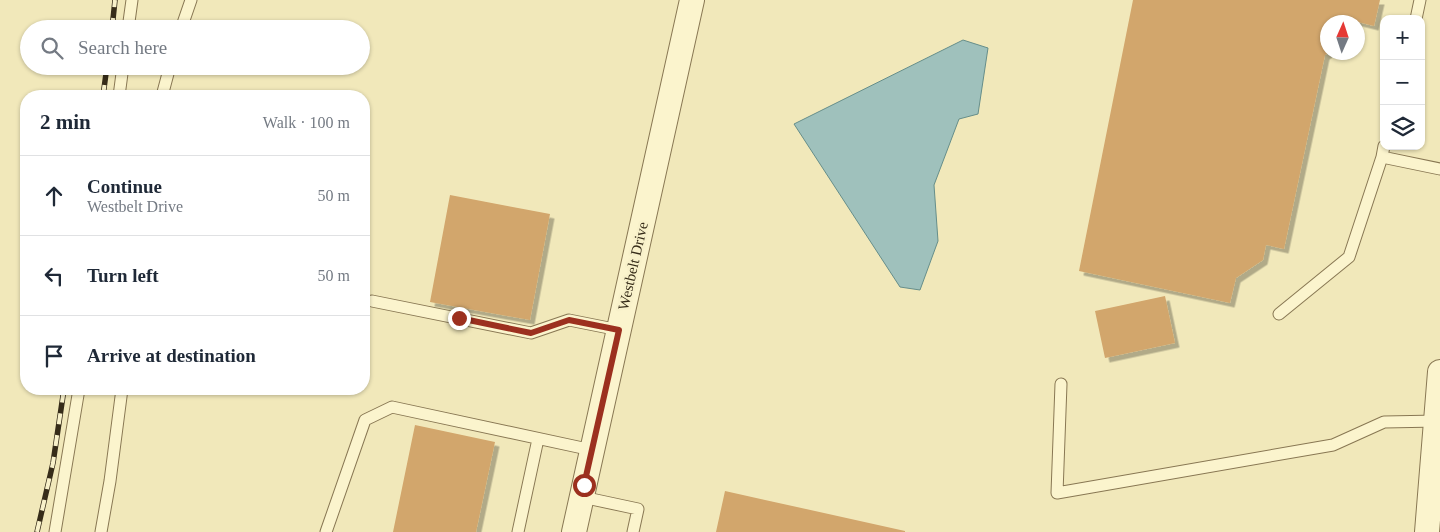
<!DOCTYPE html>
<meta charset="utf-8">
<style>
:root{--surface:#fff;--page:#f6f6f7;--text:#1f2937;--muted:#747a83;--line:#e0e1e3}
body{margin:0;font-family:Georgia,serif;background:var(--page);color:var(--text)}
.controls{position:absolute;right:15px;top:15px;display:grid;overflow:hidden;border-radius:10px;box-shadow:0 1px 4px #0004}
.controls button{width:45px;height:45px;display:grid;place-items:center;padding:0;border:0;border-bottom:1px solid var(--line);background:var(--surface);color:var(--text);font:25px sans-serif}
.compass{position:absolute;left:1320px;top:15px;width:45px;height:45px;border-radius:50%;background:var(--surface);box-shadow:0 1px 4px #0004;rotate:3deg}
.stop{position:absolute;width:15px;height:15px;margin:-11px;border:4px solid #9c301f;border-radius:50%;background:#fff}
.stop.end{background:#9c301f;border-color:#fff;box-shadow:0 1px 5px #0008}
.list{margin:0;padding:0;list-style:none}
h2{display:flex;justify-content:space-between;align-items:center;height:65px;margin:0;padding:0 20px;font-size:21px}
h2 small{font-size:16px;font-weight:400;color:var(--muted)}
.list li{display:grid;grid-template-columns:32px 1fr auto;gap:15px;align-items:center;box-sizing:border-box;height:80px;padding:0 20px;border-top:1px solid var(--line)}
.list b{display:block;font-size:19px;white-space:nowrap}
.list p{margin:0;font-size:16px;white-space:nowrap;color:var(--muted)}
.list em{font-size:16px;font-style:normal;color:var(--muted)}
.icon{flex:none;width:28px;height:28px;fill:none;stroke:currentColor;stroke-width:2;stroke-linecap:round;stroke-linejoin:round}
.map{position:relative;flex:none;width:1440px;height:532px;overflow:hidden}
.search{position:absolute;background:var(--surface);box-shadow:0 1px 4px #0004;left:20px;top:20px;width:350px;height:55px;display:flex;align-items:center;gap:12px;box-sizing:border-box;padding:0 18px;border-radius:28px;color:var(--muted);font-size:19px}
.panel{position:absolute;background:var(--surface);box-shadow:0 1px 4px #0004;left:20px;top:90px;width:350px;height:305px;border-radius:20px}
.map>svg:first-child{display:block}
.water{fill:#9fc1bc;stroke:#668e8a}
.building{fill:#d2a66c;filter:url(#shadow)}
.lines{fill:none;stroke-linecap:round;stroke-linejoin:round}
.service-casing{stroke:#887753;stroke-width:13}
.minor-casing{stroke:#887753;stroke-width:26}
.service{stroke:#fbf4cd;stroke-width:11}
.minor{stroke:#fbf4cd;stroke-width:24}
.rail-casing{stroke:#362c19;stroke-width:5.5}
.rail{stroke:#f8f1ca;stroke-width:4;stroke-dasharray:11;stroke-linecap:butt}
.route{stroke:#9c301f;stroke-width:6}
.labels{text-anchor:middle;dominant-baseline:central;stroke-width:5;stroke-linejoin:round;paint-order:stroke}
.street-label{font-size:15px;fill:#362c19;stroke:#f8f1ca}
</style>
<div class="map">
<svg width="1440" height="532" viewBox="0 0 1440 532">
<defs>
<filter id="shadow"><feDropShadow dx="4.5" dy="4.5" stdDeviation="0" flood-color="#0004"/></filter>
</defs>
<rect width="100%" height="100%" fill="#f1e8ba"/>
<path class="water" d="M963,40L988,48L978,114L959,119L934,185L938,241L920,290L900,287L794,124Z"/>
<path class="building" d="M1133,0H1380L1374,26L1358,22H1328V53L1325,55L1284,249L1266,245L1263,260L1236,278L1230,303L1079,271Z
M450,195L550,214L530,320L430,302Z
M1165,296L1175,343L1105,358L1095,311Z
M415,425L495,442L476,532H393Z
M725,491L905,531V532H716Z"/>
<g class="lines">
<g class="service-casing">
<path id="service" d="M1416,19L1420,0
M128,29L132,0
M181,29L191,0
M119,96L123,66
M162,96L170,66
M1384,146L1382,157L1440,169
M372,301L531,333L569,320L619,330
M1279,314L1349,257L1382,157
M1061,384L1057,493L1333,445L1384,422L1438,421
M582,497L638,509L633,532
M55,532L79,389
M101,532L110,481L122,389
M326,532L365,420L392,407L592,450
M518,532L538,439"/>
</g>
<g class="minor-casing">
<path id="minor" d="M574,532L692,0
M1427,532L1440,372"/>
</g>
<use href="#service" class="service"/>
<use href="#minor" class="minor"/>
<g class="rail-casing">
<path id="rail" d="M112,29L115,0
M103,96L107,66
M37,532L53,463L64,389"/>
</g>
<use href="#rail" class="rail"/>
</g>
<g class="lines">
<path class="route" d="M459,318L531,333L569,320L619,330L584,485"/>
</g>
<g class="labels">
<g class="street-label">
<text transform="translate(633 266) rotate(-77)">Westbelt Drive</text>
</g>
</g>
</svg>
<div class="controls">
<button>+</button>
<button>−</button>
<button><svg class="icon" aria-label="layers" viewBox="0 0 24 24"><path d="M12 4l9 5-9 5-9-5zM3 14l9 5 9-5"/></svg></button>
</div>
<svg class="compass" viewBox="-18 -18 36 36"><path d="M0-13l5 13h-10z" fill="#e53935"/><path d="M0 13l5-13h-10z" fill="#747a83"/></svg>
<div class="stop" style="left:584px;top:485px"></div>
<div class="stop end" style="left:459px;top:318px"></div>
<div class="search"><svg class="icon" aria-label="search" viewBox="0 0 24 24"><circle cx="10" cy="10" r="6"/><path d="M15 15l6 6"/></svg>Search here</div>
<section class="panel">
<h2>2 min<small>Walk · 100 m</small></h2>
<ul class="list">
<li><svg class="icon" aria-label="ahead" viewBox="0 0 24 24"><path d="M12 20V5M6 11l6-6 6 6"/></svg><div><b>Continue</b><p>Westbelt Drive</p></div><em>50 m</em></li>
<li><svg class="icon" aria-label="left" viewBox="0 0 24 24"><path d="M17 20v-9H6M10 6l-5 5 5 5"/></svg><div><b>Turn left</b></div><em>50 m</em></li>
<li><svg class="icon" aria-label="arrive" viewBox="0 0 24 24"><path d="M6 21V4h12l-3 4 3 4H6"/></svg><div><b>Arrive at destination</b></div></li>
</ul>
</section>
</div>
